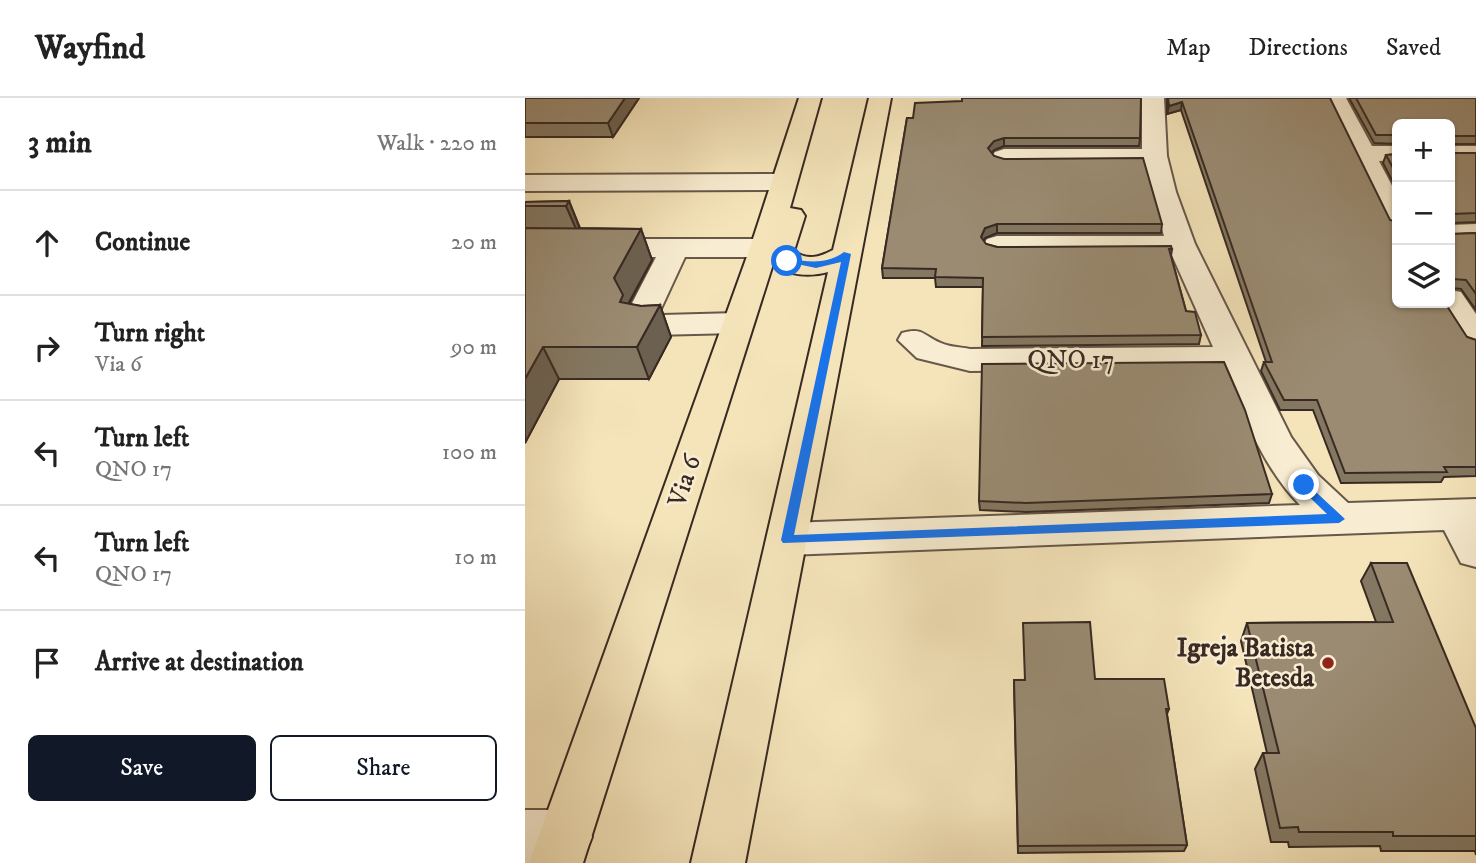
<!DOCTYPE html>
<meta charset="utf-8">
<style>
:root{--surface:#fff;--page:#f6f6f6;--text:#222;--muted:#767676;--line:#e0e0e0;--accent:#111827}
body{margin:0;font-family:"IM FELL DW Pica",serif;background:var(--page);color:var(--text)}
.controls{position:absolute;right:21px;top:21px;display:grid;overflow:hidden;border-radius:10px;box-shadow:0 2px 5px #0004}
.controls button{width:63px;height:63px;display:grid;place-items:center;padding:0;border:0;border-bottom:2px solid var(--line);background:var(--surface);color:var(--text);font:35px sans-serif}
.stop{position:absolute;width:21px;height:21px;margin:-16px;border:5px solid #1a73e8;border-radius:50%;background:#fff}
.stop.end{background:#1a73e8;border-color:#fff;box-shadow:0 2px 7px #0008}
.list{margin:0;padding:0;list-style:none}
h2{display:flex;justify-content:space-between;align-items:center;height:91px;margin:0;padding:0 28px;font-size:30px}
h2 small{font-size:23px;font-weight:400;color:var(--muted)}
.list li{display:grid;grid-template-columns:46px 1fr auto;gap:21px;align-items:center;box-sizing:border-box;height:105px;padding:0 28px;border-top:2px solid var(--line)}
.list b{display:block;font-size:26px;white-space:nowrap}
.list p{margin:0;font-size:23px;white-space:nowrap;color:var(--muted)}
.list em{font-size:23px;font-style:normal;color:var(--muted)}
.actions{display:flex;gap:14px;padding:21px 28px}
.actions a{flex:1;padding:16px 0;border:2px solid var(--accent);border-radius:10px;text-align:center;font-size:24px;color:var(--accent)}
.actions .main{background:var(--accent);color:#fff}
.icon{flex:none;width:38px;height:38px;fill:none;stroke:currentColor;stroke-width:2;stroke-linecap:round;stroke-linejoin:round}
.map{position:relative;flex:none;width:951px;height:765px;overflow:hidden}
header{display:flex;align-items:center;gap:42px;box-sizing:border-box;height:98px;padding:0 35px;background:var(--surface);border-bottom:2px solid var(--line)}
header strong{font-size:33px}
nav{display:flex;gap:38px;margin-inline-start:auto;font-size:24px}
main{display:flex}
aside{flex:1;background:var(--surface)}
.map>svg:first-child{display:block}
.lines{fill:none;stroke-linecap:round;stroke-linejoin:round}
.minor-casing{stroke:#675849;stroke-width:4}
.major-casing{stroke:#382a23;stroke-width:4}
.minor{fill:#f8edd2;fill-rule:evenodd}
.major{fill:#f5e4ba;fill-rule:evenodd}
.wall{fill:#847862;stroke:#382a23;stroke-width:2}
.shaded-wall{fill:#6c6150;stroke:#382a23;stroke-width:2}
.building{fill:#9a8b72;stroke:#382a23;stroke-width:2}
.route{fill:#1a73e8}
.poi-dot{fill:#8f2418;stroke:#f8edd2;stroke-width:2.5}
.labels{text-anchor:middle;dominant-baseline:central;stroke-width:5;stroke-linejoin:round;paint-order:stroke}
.street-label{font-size:26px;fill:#382a23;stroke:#f8edd2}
.poi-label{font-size:26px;font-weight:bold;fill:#382a23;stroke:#f8edd2;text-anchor:end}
</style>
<header>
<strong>Wayfind</strong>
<nav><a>Map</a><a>Directions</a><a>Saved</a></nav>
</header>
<main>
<aside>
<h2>3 min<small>Walk · 220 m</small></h2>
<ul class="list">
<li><svg class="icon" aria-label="ahead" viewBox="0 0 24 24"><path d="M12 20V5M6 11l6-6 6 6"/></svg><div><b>Continue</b></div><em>20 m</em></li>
<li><svg class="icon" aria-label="right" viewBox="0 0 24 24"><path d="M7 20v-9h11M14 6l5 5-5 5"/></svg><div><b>Turn right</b><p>Via 6</p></div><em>90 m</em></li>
<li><svg class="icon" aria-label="left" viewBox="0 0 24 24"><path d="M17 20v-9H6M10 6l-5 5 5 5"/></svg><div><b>Turn left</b><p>QNO 17</p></div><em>100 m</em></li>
<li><svg class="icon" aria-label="left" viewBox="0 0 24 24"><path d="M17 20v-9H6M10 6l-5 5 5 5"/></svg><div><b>Turn left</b><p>QNO 17</p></div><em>10 m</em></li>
<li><svg class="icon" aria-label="arrive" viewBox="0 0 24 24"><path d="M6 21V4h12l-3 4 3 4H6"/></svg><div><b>Arrive at destination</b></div></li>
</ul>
<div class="actions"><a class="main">Save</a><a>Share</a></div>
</aside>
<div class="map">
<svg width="951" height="765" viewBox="0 0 951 765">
<rect width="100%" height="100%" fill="#f5e4ba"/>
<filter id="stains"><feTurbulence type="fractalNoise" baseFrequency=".00286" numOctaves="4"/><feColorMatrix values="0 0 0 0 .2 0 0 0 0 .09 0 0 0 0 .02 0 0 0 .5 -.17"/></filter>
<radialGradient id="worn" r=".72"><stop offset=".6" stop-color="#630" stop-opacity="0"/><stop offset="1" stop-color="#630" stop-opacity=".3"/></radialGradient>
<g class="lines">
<g class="minor-casing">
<path id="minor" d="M617,0H639L642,58L651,94L670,146L766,339L793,377L823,405L951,401V469L936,465L919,432L262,457L248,452L242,441L248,430L262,425L775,407C738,370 719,317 698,270L445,273L392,260L373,242L377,235C399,229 398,238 416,245C424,249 436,249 445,251L688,249L646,155L472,156L462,153L458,147L462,141L472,138H639L619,66L479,67L470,64L466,59L470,54L479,51H617Z
M799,0H821L847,48H872V62L854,63L872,97V131L862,129L858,123Z
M925,48H951V62H925Z
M259,76L268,78L272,84L268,90L259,92L0,93V77Z
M951,126V142L925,143V127Z
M0,141H239L249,144L253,150L249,156L239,159H160L135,213L137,217L212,215L223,218L228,225L223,232L212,235L128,237L117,234L103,213L131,159H0Z
M925,192L936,194L951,216V250L939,247L912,205H925Z
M0,712H40L59,720L67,739L59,758L42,765H0Z"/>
</g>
<g class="major-casing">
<path id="major" d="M274,0H296L265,110L276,112L280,118L269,153C282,163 295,159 308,152L344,0H366L220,765H166L303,174C285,179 264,178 248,166L58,765H4L225,150Z"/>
</g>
<use href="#minor" class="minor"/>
<use href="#major" class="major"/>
</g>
<path class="wall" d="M0,0H114L88,39H0Z
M642,0H805L872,205L942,239L951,242V378L919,379L916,384L816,385L788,312H755L736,273L739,264H741L656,12L642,16Z
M824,0H951V46H927V55H951V124L927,125V136L951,135V212L936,191L927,190L925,197V26H872V46L849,45Z
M382,20L615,40L614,48H479L469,52L467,55L469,58L637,126L636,135H472L460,140L458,143L461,146L472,149L647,151L646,158L661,213L676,237L674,246L457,248L458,189H411L410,180H358L357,170Z
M872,56V92L858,65L861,57Z
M44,103L55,130L116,131L127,162L104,206L116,208L135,207L146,239L124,281H34L0,345V104Z
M747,396L744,405L501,414L455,412L454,403Z
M846,465L951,630V757L950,753H856L855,748L764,749L763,744H746L730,671L738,655H742L716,543L722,525L851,524L836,483Z
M570,581L644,611L642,616L662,747L659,753L493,755L489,582Z"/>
<path class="shaded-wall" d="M100,0H114L88,39L83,25Z
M657,4L656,12L642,16L644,8Z
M479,40V48L469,52L463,59V50L469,43Z
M44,103L56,134L54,138L41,108Z
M472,126V135L460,140L456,148V139L460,130Z
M116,131L127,162L102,208L95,204L89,180Z
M135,207L146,239L124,281L112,249Z
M18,249L34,281L0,345V281Z"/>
<path class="building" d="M0,0H100L83,25H0Z
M437,0H616L615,40H479L469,43L463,50L469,58L479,61L618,60L637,126H472L460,130L456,139L461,146L472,149L646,148L647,151H644L661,213L670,214L676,237L457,239L458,180L410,179L411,171L357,170L382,20H388L390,5L437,3Z
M643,0H805L865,122L872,124V205H920L942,239L951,242V369H919L922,374L820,375L792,302H759L739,264H747L657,4L644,8Z
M831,0H951V38H927V55H951V115L927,116V136L951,135V196L941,182L928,181L927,193H925V26H872V37H851Z
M872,56V77L861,57Z
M44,103L41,108H0V104Z
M0,130L116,131L89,180L98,197L95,204L116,208L135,207L112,249H18L0,281Z
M699,264L720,312L747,396L501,405L454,403L457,266Z
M846,465H882L951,630V738H868V734H774L773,729L755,730L738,655H754L722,525L868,524Z
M565,524L570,581H639L644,611H641L662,747L493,748L489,582H500L498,525Z"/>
<path class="route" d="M319,154L326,156L269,437L802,416L775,390L773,387L779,383L820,421L814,425L258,445L256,442L316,164L291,170L258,163L262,160C283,164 301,167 319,154Z"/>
<circle class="poi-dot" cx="803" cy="565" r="7"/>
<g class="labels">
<g class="street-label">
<text x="546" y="262">QNO 17</text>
<text transform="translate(160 383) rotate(-71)">Via 6</text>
</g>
<g class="poi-label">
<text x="789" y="550">Igreja Batista<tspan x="789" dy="30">Betesda</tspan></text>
</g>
</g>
<rect width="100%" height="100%" filter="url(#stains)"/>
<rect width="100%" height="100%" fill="url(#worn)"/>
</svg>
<div class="controls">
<button>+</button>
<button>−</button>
<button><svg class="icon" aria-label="layers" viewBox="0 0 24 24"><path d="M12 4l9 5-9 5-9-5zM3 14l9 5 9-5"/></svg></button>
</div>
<div class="stop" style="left:262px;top:163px"></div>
<div class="stop end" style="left:779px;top:387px"></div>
</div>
</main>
